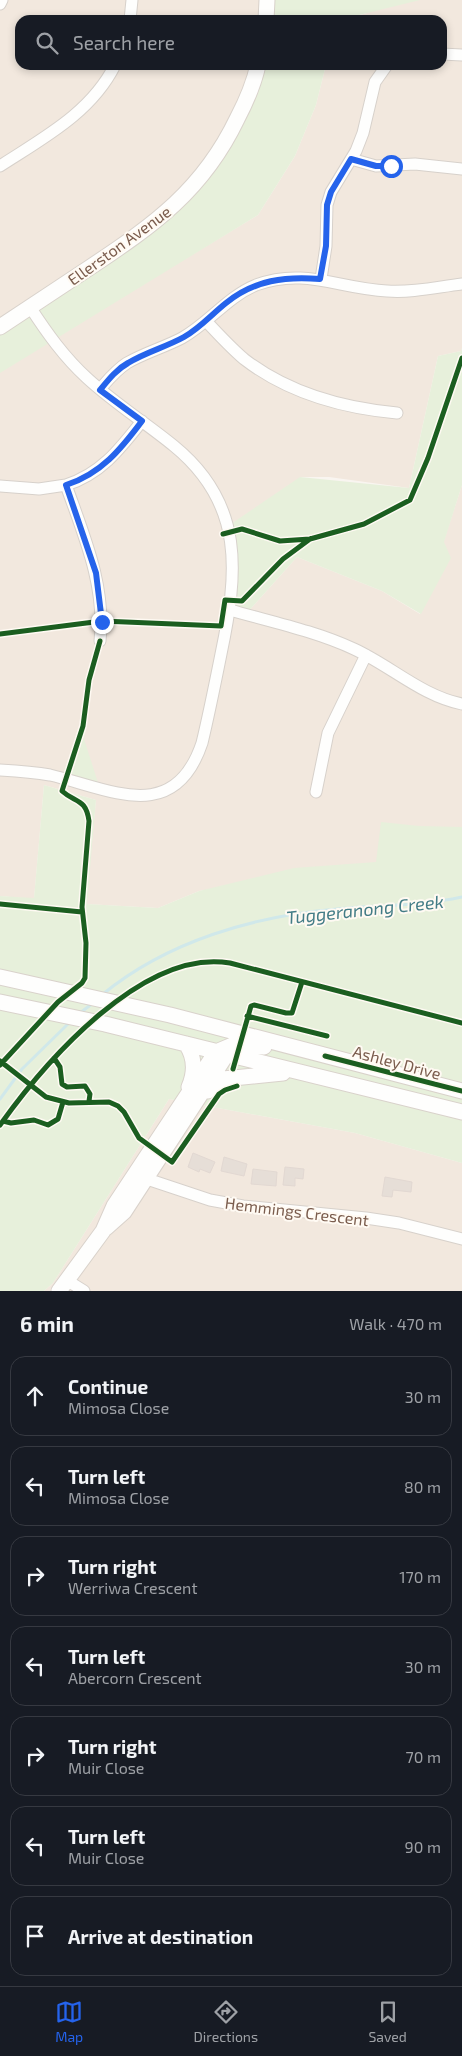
<!DOCTYPE html>
<meta charset="utf-8">
<style>
:root{--surface:#171b24;--page:#242831;--text:#f1f3f6;--muted:#9ea1a6;--line:#363941;--accent:#2563eb}
body{margin:0;font-family:"Exo 2",sans-serif;background:var(--page);color:var(--text)}
.stop{position:absolute;width:15px;height:15px;margin:-11px;border:4px solid #2563eb;border-radius:50%;background:#fff}
.stop.end{background:#2563eb;border-color:#fff;box-shadow:0 1px 5px #0008}
.list{margin:0;padding:0;list-style:none}
h2{display:flex;justify-content:space-between;align-items:center;height:65px;margin:0;padding:0 20px;font-size:21px}
h2 small{font-size:16px;font-weight:400;color:var(--muted)}
.list li{display:grid;grid-template-columns:32px 1fr auto;gap:15px;align-items:center;box-sizing:border-box;height:80px;margin:0 10px 10px;padding:0 10px;border:1px solid var(--line);border-radius:15px}
.list b{display:block;font-size:19px;white-space:nowrap}
.list p{margin:0;font-size:16px;white-space:nowrap;color:var(--muted)}
.list em{font-size:16px;font-style:normal;color:var(--muted)}
.icon{flex:none;width:28px;height:28px;fill:none;stroke:currentColor;stroke-width:2;stroke-linecap:round;stroke-linejoin:round}
.map{position:relative;flex:none;width:462px;height:1291px;overflow:hidden}
.search{position:absolute;background:var(--surface);box-shadow:0 2px 8px #0003;left:15px;right:15px;top:15px;height:55px;display:flex;align-items:center;gap:12px;box-sizing:border-box;padding:0 18px;border-radius:15px;color:var(--muted);font-size:19px}
.sheet{height:695px;background:var(--surface)}
nav{display:flex;justify-content:space-around;align-items:center;box-sizing:border-box;height:70px;border-top:1px solid var(--line);background:var(--surface);font-size:14px;color:var(--muted)}
nav a{display:grid;justify-items:center;gap:2px}
nav .on{color:var(--accent)}
.map>svg:first-child{display:block}
.residential{fill:#f2e8de}
.green{fill:#e7f0db}
.lines{fill:none;stroke-linecap:round;stroke-linejoin:round}
.stream{stroke:#d0e8ea;stroke-width:3}
.building{fill:#e6ded7;stroke:#e2d8d2}
.street-casing{stroke:#d7d1cb;stroke-width:13}
.secondary-casing{stroke:#d9d2cb;stroke-width:17}
.street{stroke:#fefefd;stroke-width:11}
.secondary{stroke:#fefefd;stroke-width:15}
.cycleway-casing{stroke:#fffaf3;stroke-width:8}
.cycleway{stroke:#1b5e20;stroke-width:5}
.route{stroke:#2563eb;stroke-width:6}
.labels{text-anchor:middle;dominant-baseline:central;stroke-width:4;stroke-linejoin:round;paint-order:stroke}
.street-label{font-size:16px;fill:#7a5c4d;stroke:#fffaf3}
.water-label{font-size:18px;font-style:italic;fill:#437c86;stroke:#fffaf3}
</style>
<div class="map">
<svg width="462" height="1291" viewBox="0 0 462 1291">
<rect width="100%" height="100%" fill="#f9f5f0"/>
<path class="residential" d="M0,0H267L264,20H20V65H256L185,259L258,215L295,156L316,105L326,65H442V20H350L351,18L408,0H462V348L461,351L438,356L409,488L329,477H300L246,614L297,557L382,591L420,614L462,485V828L377,863L199,891L158,908L86,904L96,800L44,785L34,899L0,896Z
M169,1099L355,1133L462,1163V1291H44L53,1283Z"/>
<path class="green" d="M262,0H420L351,17L350,20H260Z
M255,65H326L316,105L295,156L258,215L0,373V327L195,184L233,135Z
M462,348V485L444,542L451,558L421,614L382,591L297,557L246,614L230,610L228,526L300,477L409,488L438,356L461,351Z
M79,732H85L84,739L100,789L61,778Z
M44,785L96,800L87,904L158,908L199,891L294,868L376,862L381,822L419,826L462,827V1163L355,1133L169,1099L53,1283L44,1291H0V896L34,898Z"/>
<g class="lines">
<path class="stream" d="M103,994C168,941 254,916 337,909C379,905 420,906 462,897
M80,1013L93,1003
M0,1099L22,1069L70,1022"/>
</g>
<path class="building" d="M193,1153L215,1162L210,1173L200,1169L199,1172L188,1167Z
M224,1157L247,1164L244,1176L221,1171Z
M285,1167L304,1169L303,1179L295,1178V1186L283,1185Z
M253,1169L277,1172L276,1186L251,1184Z
M385,1177L412,1182L411,1192L393,1190L392,1197L382,1196Z"/>
<g class="lines">
<g class="street-casing">
<path id="street" d="M0,4L2,0
M130,20L132,0
M442,54L462,55
M351,159L376,166L415,164L462,169
M0,166C43,138 91,113 115,65
M321,279L326,246L327,205L331,192L356,151L363,133L375,82L387,65
M206,321C218,334 230,347 244,359C288,393 342,408 397,413
M100,389C108,380 116,370 127,363C144,353 165,347 182,338C209,323 227,297 256,285C305,267 339,289 387,291C412,293 437,287 462,284
M0,486L39,489L66,485
M230,610C272,622 315,631 354,649C391,666 422,696 462,704
M100,641C106,586 84,536 66,485C101,474 120,449 142,421
M0,770C17,771 33,772 50,775C110,789 174,826 202,743C209,714 215,684 221,654C238,573 245,504 174,446C146,423 114,403 87,378C64,357 47,333 30,307
M316,792L328,733L366,655
M138,1176L210,1200L243,1206L366,1218L399,1223L462,1239
M68,1281L84,1291"/>
</g>
<g class="secondary-casing">
<path id="secondary" d="M266,20L267,0
M0,327C30,307 59,288 89,268C154,225 203,190 237,119C246,102 254,83 258,65
M0,977L170,1015L462,1091
M0,1002L105,1024L462,1112
M186,1044C195,1057 195,1073 189,1087
M208,1091L216,1083L223,1079L283,1073
M106,1228L124,1212L225,1057
M59,1291L103,1231L114,1206L216,1052L235,1044L264,1047"/>
</g>
<use href="#street" class="street"/>
<use href="#secondary" class="secondary"/>
<g class="cycleway-casing">
<path id="cycleway" d="M223,534L242,529L280,541L310,539L364,524L410,500L428,458L462,358
M0,634L102,621L221,626L225,600L242,601L283,559L310,539
M0,904L82,912
M247,1016L327,1036
M325,1056L462,1091
M54,1058L60,1067L62,1084L67,1087L85,1086L90,1094L89,1101
M0,1061L46,1097L69,1103L109,1102L118,1106L124,1112L139,1138L172,1162L219,1094L225,1090L237,1086
M0,1065L58,1002L82,983L85,978L86,943L82,907L89,821C86,798 75,803 62,791L83,726L89,680L100,641
M233,1069L251,1006L254,1005L286,1013H292L302,982
M3,1121L11,1123L34,1120L48,1125L58,1119L63,1102
M0,1125C45,1062 143,948 230,963L462,1023"/>
</g>
<use href="#cycleway" class="cycleway"/>
</g>
<g class="lines">
<path class="route" d="M102,622L96,573L66,485C101,474 121,449 142,421L100,390C109,379 117,369 128,363C146,352 166,347 184,337C200,328 212,314 226,303C254,280 286,276 320,279L326,246L327,205L331,192L351,159L376,166H391"/>
</g>
<g class="labels">
<g class="street-label">
<text transform="translate(119 245) rotate(-36)">Ellerston Avenue</text>
<text transform="translate(397 1062) rotate(15)">Ashley Drive</text>
<text transform="translate(297 1211) rotate(7)">Hemmings Crescent</text>
</g>
<g class="water-label">
<text transform="translate(365 909) rotate(-6)">Tuggeranong Creek</text>
</g>
</g>
</svg>
<div class="stop" style="left:391px;top:166px"></div>
<div class="stop end" style="left:102px;top:622px"></div>
<div class="search"><svg class="icon" aria-label="search" viewBox="0 0 24 24"><circle cx="10" cy="10" r="6"/><path d="M15 15l6 6"/></svg>Search here</div>
</div>
<section class="sheet">
<h2>6 min<small>Walk · 470 m</small></h2>
<ul class="list">
<li><svg class="icon" aria-label="ahead" viewBox="0 0 24 24"><path d="M12 20V5M6 11l6-6 6 6"/></svg><div><b>Continue</b><p>Mimosa Close</p></div><em>30 m</em></li>
<li><svg class="icon" aria-label="left" viewBox="0 0 24 24"><path d="M17 20v-9H6M10 6l-5 5 5 5"/></svg><div><b>Turn left</b><p>Mimosa Close</p></div><em>80 m</em></li>
<li><svg class="icon" aria-label="right" viewBox="0 0 24 24"><path d="M7 20v-9h11M14 6l5 5-5 5"/></svg><div><b>Turn right</b><p>Werriwa Crescent</p></div><em>170 m</em></li>
<li><svg class="icon" aria-label="left" viewBox="0 0 24 24"><path d="M17 20v-9H6M10 6l-5 5 5 5"/></svg><div><b>Turn left</b><p>Abercorn Crescent</p></div><em>30 m</em></li>
<li><svg class="icon" aria-label="right" viewBox="0 0 24 24"><path d="M7 20v-9h11M14 6l5 5-5 5"/></svg><div><b>Turn right</b><p>Muir Close</p></div><em>70 m</em></li>
<li><svg class="icon" aria-label="left" viewBox="0 0 24 24"><path d="M17 20v-9H6M10 6l-5 5 5 5"/></svg><div><b>Turn left</b><p>Muir Close</p></div><em>90 m</em></li>
<li><svg class="icon" aria-label="arrive" viewBox="0 0 24 24"><path d="M6 21V4h12l-3 4 3 4H6"/></svg><div><b>Arrive at destination</b></div></li>
</ul>
</section>
<nav>
<a class="on"><svg class="icon" aria-label="map" viewBox="0 0 24 24"><path d="M3 6l6-2 6 2 6-2v14l-6 2-6-2-6 2zM9 4v14M15 6v14"/></svg>Map</a>
<a><svg class="icon" aria-label="directions" viewBox="0 0 24 24"><path d="M12 3l9 9-9 9-9-9zM9 14v-3h6M13 9l2 2-2 2"/></svg>Directions</a>
<a><svg class="icon" aria-label="saved" viewBox="0 0 24 24"><path d="M7 4h10v16l-5-4-5 4z"/></svg>Saved</a>
</nav>
